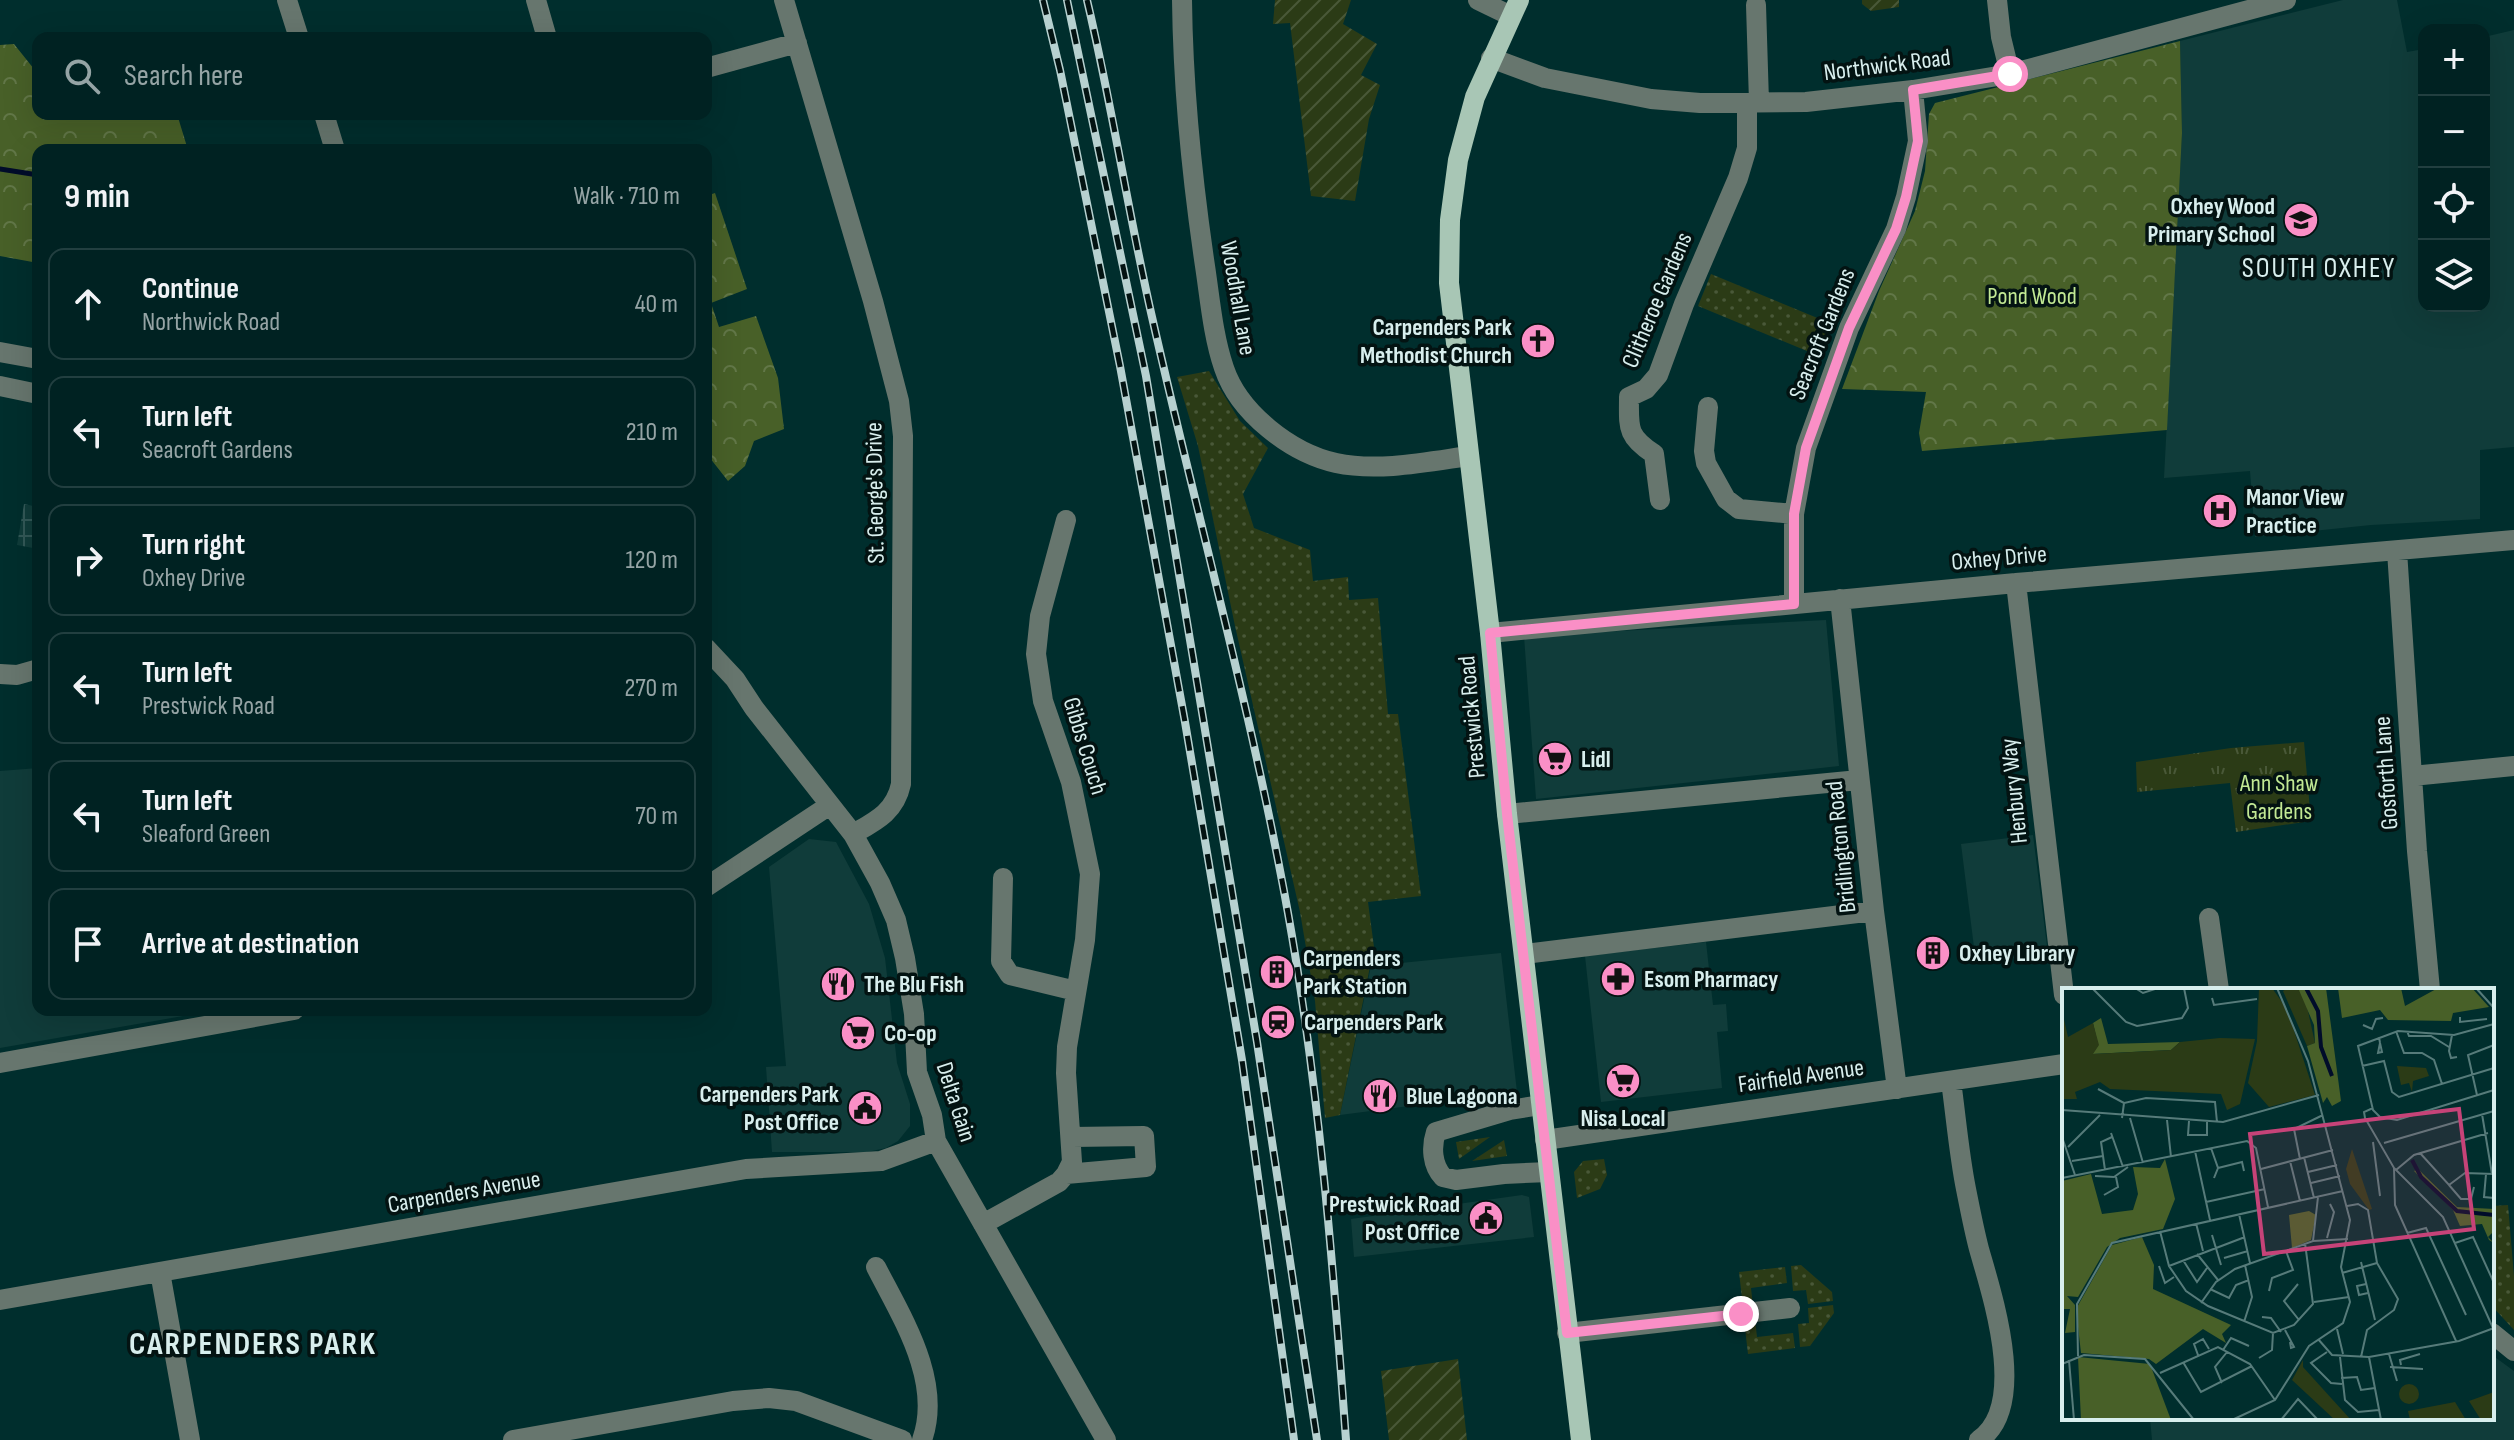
<!DOCTYPE html>
<meta charset="utf-8">
<style>
:root{--surface:#022;--page:#0e2f2f;--text:#f1f3f6;--muted:#95a4a5;--line:#223f40}
body{margin:0;font-family:"Sofia Sans Condensed",sans-serif;background:var(--page);color:var(--text)}
.controls{position:absolute;right:24px;top:24px;display:grid;overflow:hidden;border-radius:16px;box-shadow:0 8px 32px #0002}
.controls button{width:72px;height:72px;display:grid;place-items:center;padding:0;border:0;border-bottom:2px solid var(--line);background:var(--surface);color:var(--text);font:40px sans-serif}
.stop{position:absolute;width:24px;height:24px;margin:-18px;border:6px solid #fa8fc6;border-radius:50%;background:#fff}
.stop.end{background:#fa8fc6;border-color:#fff;box-shadow:0 2px 8px #0008}
.list{margin:0;padding:0;list-style:none}
h2{display:flex;justify-content:space-between;align-items:center;height:104px;margin:0;padding:0 32px;font-size:34px}
h2 small{font-size:26px;font-weight:400;color:var(--muted)}
.list li{display:grid;grid-template-columns:52px 1fr auto;gap:24px;align-items:center;box-sizing:border-box;height:112px;margin:0 16px 16px;padding:0 16px;border:2px solid var(--line);border-radius:16px}
.list b{display:block;font-size:30px;white-space:nowrap}
.list p{margin:0;font-size:26px;white-space:nowrap;color:var(--muted)}
.list em{font-size:26px;font-style:normal;color:var(--muted)}
.icon{flex:none;width:44px;height:44px;fill:none;stroke:currentColor;stroke-width:2;stroke-linecap:round;stroke-linejoin:round}
.map{position:relative;flex:none;width:2514px;height:1440px;overflow:hidden}
.search{position:absolute;background:var(--surface);box-shadow:0 8px 32px #0002;left:32px;top:32px;width:680px;height:88px;display:flex;align-items:center;gap:20px;box-sizing:border-box;padding:0 28px;border-radius:16px;color:var(--muted);font-size:30px}
.panel{position:absolute;background:var(--surface);box-shadow:0 8px 32px #0002;left:32px;top:144px;width:680px;height:872px;border-radius:16px}
.map>svg:first-child{display:block}
.built{fill:#103c3a}
.industrial{fill:url(#industrial-grid)}
.grass{fill:url(#grass-dots)}
.forest{fill:url(#forest-crowns)}
.park{fill:url(#park-tufts)}
.garden{fill:url(#garden-furrows)}
.lines{fill:none;stroke-linecap:round;stroke-linejoin:round}
.stream{stroke:#000c2a;stroke-width:5}
.minor{stroke:#67766e;stroke-width:20}
.major{stroke:#a8c6b5;stroke-width:20}
.rail-casing{stroke:#b7d1d0;stroke-width:8}
.rail{stroke:#031312;stroke-width:5;stroke-dasharray:15;stroke-linecap:butt}
.route{stroke:#fa8fc6;stroke-width:10}
.labels{text-anchor:middle;dominant-baseline:central;stroke-width:7;stroke-linejoin:round;paint-order:stroke}
.street-label{font-size:24px;fill:#d8eeed;stroke:#031312}
.poi-label{font-size:24px;font-weight:bold;fill:#d8eeed;stroke:#031312;text-anchor:start}
.park-label{font-size:24px;fill:#c2e994;stroke:#031312}
.quarter-label{font-size:28px;letter-spacing:2px;fill:#d8eeed;stroke:#031312}
.district-label{font-size:32px;font-weight:bold;letter-spacing:2px;fill:#d8eeed;stroke:#031312}
.inset-river{fill:none;stroke:#000c2a;stroke-width:4}
.inset-road{fill:none;stroke:#567b7a;stroke-width:2}
.view{fill:#c64378;fill-opacity:0.15;stroke:#c64378;stroke-width:4}
.inset-edge{fill:none;stroke:#d8eeed;stroke-width:4}
</style>
<div class="map">
<svg width="2514" height="1440" viewBox="0 0 2514 1440">
<defs>
<pattern id="industrial-grid" width="8" height="8" patternUnits="userSpaceOnUse" patternTransform="scale(2)"><rect width="8" height="8" fill="#103c3a"/><path d="M0 4h8M4 0v8" fill="none" stroke="#325857"/></pattern>
<pattern id="grass-dots" width="8" height="8" patternUnits="userSpaceOnUse" patternTransform="scale(2)"><rect width="8" height="8" fill="#2b3b16"/><path d="M2 2h.1M6 6h.1" fill="none" stroke="#495838" stroke-width="1.8" stroke-linecap="round"/></pattern>
<pattern id="forest-crowns" width="20" height="18" patternUnits="userSpaceOnUse" patternTransform="scale(2)"><rect width="20" height="18" fill="#486028"/><path d="M2 6a3 3 0 1 1 6 0M12 15a3 3 0 1 1 6 0" fill="none" stroke="#627748"/></pattern>
<pattern id="park-tufts" width="24" height="20" patternUnits="userSpaceOnUse" patternTransform="scale(2)"><rect width="24" height="20" fill="#2b3b16"/><path d="M3 7l-1-3M5 7V3M7 7l1-3M15 17l-1-3M17 17v-4M19 17l1-3" fill="none" stroke="#495838"/></pattern>
<pattern id="garden-furrows" width="10" height="10" patternUnits="userSpaceOnUse" patternTransform="scale(2)"><rect width="10" height="10" fill="#2b3b16"/><path d="M-1 1l2-2M0 10L10 0M9 11l2-2" fill="none" stroke="#495838"/></pattern>
</defs>
<rect width="100%" height="100%" fill="#002e2d"/>
<path class="built" d="M2343,0H2397L2407,52L2424,49V306H2484V37L2514,30V447L2480,450V519L2371,525L2255,537L2250,471L2164,478L2182,133L2180,41Z
M1826,620L1839,766L1536,799L1524,636Z
M38,768V1010L206,1012L0,1048V771Z
M2033,835L2048,954L1976,963L1961,844Z
M809,839L836,842L869,904L885,958L897,1063L910,1104V1126L898,1141L886,1148L867,1152H772L766,1067L786,1066L769,867Z
M1706,942L1713,1005L1726,1004L1728,1031L1717,1032L1722,1088L1601,1102L1585,956Z
M1501,953L1517,1092L1340,1115L1371,966Z
M1522,1195L1529,1197L1534,1237L1354,1257L1351,1219Z
M2492,1355L2514,1371V1440H2152L2150,1418H2492Z"/>
<path class="industrial" d="M24,504L38,507V554L33,548L17,545Z"/>
<path class="grass" d="M1711,274L1832,324L1819,356L1698,306Z
M1209,371L1240,421L1268,448L1243,494L1254,528L1310,550L1313,581L1348,577L1349,600L1378,598L1388,714H1398L1421,896L1368,902L1374,947L1340,1115L1325,1118L1315,1001L1300,912L1235,626L1198,446L1177,377Z
M1490,1137L1459,1159L1456,1142Z
M1504,1140L1507,1156L1472,1161Z
M1604,1159L1607,1175L1600,1189L1577,1198L1574,1172L1583,1161Z
M2508,1205L2514,1276V1330L2492,1306V1206Z
M1801,1265L1832,1292L1833,1301L1808,1304L1806,1290L1793,1291L1791,1266Z
M1785,1267L1787,1283L1751,1288L1753,1306L1743,1307L1739,1272Z
M1833,1305L1834,1313L1810,1346L1800,1347L1798,1324L1809,1323L1808,1308Z
M1755,1319L1757,1337L1793,1333L1795,1348L1748,1354L1744,1320Z"/>
<path class="forest" d="M2180,41L2182,133L2167,430L1922,451L1919,433L1926,392L1842,389L1879,291L1915,211L1925,171L1929,114L1935,103Z
M14,44L38,74V114H177L188,150H38V263L0,256V45Z
M715,193L747,289L711,303L719,327L756,316L778,378L784,429L754,441L745,466L728,481L706,453V196Z"/>
<path class="park" d="M2304,742L2311,821L2236,832L2230,783L2137,792L2136,762L2231,748Z"/>
<path class="garden" d="M1275,0H1351L1343,24L1377,44L1361,75L1380,85L1369,119L1355,201L1311,196L1290,23L1273,24Z
M1862,0H1899V7L1871,11L1862,4Z
M1458,1359L1467,1440H1389L1381,1371Z"/>
<g class="lines">
<path class="stream" d="M0,169L38,175"/>
<path class="minor" d="M287,0L299,38
M536,0L547,38
M784,0L873,301L899,401L903,436L901,784C895,812 876,821 853,834
M1182,0C1183,89 1192,178 1205,266C1210,299 1213,336 1224,368C1239,413 1291,453 1336,463C1378,472 1427,462 1469,456
M1478,0L1511,16
M1997,0L2001,37L2010,74
M1756,5L1759,102
M1491,58L1545,78L1651,99L1700,103L1806,102L1913,90L2010,74L2286,0
M706,68L797,43
M324,114L335,150
M0,352L38,359
M0,386L38,394
M1708,407L1704,451L1706,463L1726,499L1739,509L1794,514
M1660,500L1654,454C1626,436 1629,427 1629,397L1646,389L1658,375L1684,304L1738,178L1747,148V103
M2397,551L2417,851L2430,990
M2016,583L2064,995
M1840,599L1874,911L1897,1089
M1794,604V514L1806,448L1849,328L1896,229L1906,197L1918,141L1913,90
M1490,633L2016,583L2514,540
M706,648L735,679L754,708L853,834L880,883L896,920L905,958L914,1014L917,1072L932,1115L936,1141L1106,1440
M0,674L17,675L38,669
M2412,776L2514,766
M1507,814L1859,780
M1003,878L1001,961L1010,975L1076,991
M706,887L830,805
M2209,918L2219,990
M1524,954L1874,911
M0,1063L294,1010
M1951,1081C1956,1117 1959,1154 1966,1189C1970,1209 1974,1230 1979,1249C1992,1295 2029,1406 1979,1440
M1541,1105L1510,1110L1436,1132C1431,1147 1432,1165 1443,1177L1456,1180L1504,1174L1549,1172
M1545,1140L2064,1064
M1066,1174L1146,1167L1144,1136L1072,1137
M983,1224L1059,1182L1066,1174L1072,1162L1066,1073L1067,1047L1085,940L1090,874L1071,782L1043,701L1036,654L1040,616L1066,520
M876,1267C902,1318 943,1381 922,1440
M160,1272L190,1440
M0,1300L746,1169L881,1161L936,1141
M1567,1333L1790,1308
M2492,1333L2514,1351
M513,1440L733,1401L769,1398L796,1401L902,1440"/>
<path class="major" d="M1519,0L1475,97L1458,160L1450,220L1449,283L1490,633L1507,814L1581,1440"/>
<g class="rail-casing">
<path id="rail" d="M1043,0L1060,70L1120,366L1185,722L1242,1060L1294,1440
M1067,0L1146,376L1257,1042L1317,1440
M1087,0C1112,105 1128,212 1152,317C1197,516 1252,713 1288,913C1319,1087 1333,1264 1346,1440"/>
</g>
<use href="#rail" class="rail"/>
</g>
<g class="lines">
<path class="route" d="M1741,1314L1567,1333L1507,814L1490,633L1794,604V514L1806,448L1849,328L1896,229L1906,197L1918,141L1913,90L2010,74"/>
</g>
<defs>
<g id="school-disc" transform="scale(1.8)"><circle r="9.5" fill="#fa8fc6" stroke="#031312"/><path d="M0-5L7-2L0 1L-7-2ZM-4 1L0 2.5L4 1V4Q0 6-4 4Z" fill="#111"/></g>
<g id="church-disc" transform="scale(1.8)"><circle r="9.5" fill="#fa8fc6" stroke="#031312"/><path d="M-1.2-6h2.4v3.5h3.3v2.4h-3.3V6h-2.4V-.1h-3.3v-2.4h3.3Z" fill="#111"/></g>
<g id="hospital-disc" transform="scale(1.8)"><circle r="9.5" fill="#fa8fc6" stroke="#031312"/><path d="M-5-5h3v3.5h4V-5h3V5h-3V1.5h-4V5h-3Z" fill="#111"/></g>
<g id="supermarket-disc" transform="scale(1.8)"><circle r="9.5" fill="#fa8fc6" stroke="#031312"/><path d="M-6-5.5h2.5l.6 2H6L4.5 2H-2.5L-4.4-4H-6ZM-1.5 3.2a1.3 1.3 0 1 0 .1 0ZM3 3.2a1.3 1.3 0 1 0 .1 0Z" fill="#111"/></g>
<g id="building-disc" transform="scale(1.8)"><circle r="9.5" fill="#fa8fc6" stroke="#031312"/><path d="M-4-6H4V6H1V3H-1V6H-4ZM-2.5-4.3h1.7v1.8h-1.7ZM.8-4.3h1.7v1.8H.8ZM-2.5-1h1.7V.8h-1.7ZM.8-1h1.7V.8H.8Z" fill="#111"/></g>
<g id="pharmacy-disc" transform="scale(1.8)"><circle r="9.5" fill="#fa8fc6" stroke="#031312"/><path d="M-2-6h4v4h4v4h-4v4h-4v-4h-4v-4h4Z" fill="#111"/></g>
<g id="restaurant-disc" transform="scale(1.8)"><circle r="9.5" fill="#fa8fc6" stroke="#031312"/><path d="M-5-6h1v4h1v-4h1v4h1v-4h1v5L-1.5 .5V6h-2V.5L-5-1ZM5-6V6H3V1.5H1.5Q1.5-4 5-6Z" fill="#111"/></g>
<g id="station-disc" transform="scale(1.8)"><circle r="9.5" fill="#fa8fc6" stroke="#031312"/><path d="M-3-6H3Q5-6 5-4V2Q5 4 3 4L4.5 6H3L1.5 4h-3L-3 6H-4.5L-3 4Q-5 4-5 2V-4Q-5-6-3-6ZM-3.5-4v3h7v-3ZM-3.5 1v1.5H-2V1ZM2 1v1.5H3.5V1Z" fill="#111"/></g>
<g id="civic-disc" transform="scale(1.8)"><circle r="9.5" fill="#fa8fc6" stroke="#031312"/><path d="M-.6-6.5H3V-4.5H.6V-3L4-1V1h2V6H-6V1h2V-1L-.6-3ZM-1.2 2.5V6h2.4V2.5Z" fill="#111"/></g>
</defs>
<g fill-rule="evenodd">
<use href="#school-disc" x="2301" y="220"/>
<use href="#church-disc" x="1538" y="341"/>
<use href="#hospital-disc" x="2220" y="511"/>
<use href="#supermarket-disc" x="1555" y="759"/>
<use href="#building-disc" x="1933" y="953"/>
<use href="#building-disc" x="1277" y="972"/>
<use href="#pharmacy-disc" x="1618" y="979"/>
<use href="#restaurant-disc" x="838" y="984"/>
<use href="#station-disc" x="1278" y="1022"/>
<use href="#supermarket-disc" x="858" y="1033"/>
<use href="#supermarket-disc" x="1623" y="1081"/>
<use href="#restaurant-disc" x="1380" y="1096"/>
<use href="#civic-disc" x="865" y="1108"/>
<use href="#civic-disc" x="1486" y="1218"/>
</g>
<g class="labels">
<g class="street-label">
<text transform="translate(1887 65) rotate(-7)">Northwick Road</text>
<text transform="translate(1238 298) rotate(80)">Woodhall Lane</text>
<text transform="translate(1657 300) rotate(-67)">Clitheroe Gardens</text>
<text transform="translate(1822 334) rotate(-68)">Seacroft Gardens</text>
<text transform="translate(875 493) rotate(-91)">St. George's Drive</text>
<text transform="translate(1999 558) rotate(-5)">Oxhey Drive</text>
<text transform="translate(1472 717) rotate(-95)">Prestwick Road</text>
<text transform="translate(1085 746) rotate(73)">Gibbs Couch</text>
<text transform="translate(2386 773) rotate(-94)">Gosforth Lane</text>
<text transform="translate(2014 791) rotate(-96)">Henbury Way</text>
<text transform="translate(1841 847) rotate(-96)">Bridlington Road</text>
<text transform="translate(1801 1076) rotate(-8)">Fairfield Avenue</text>
<text transform="translate(956 1102) rotate(72)">Delta Gain</text>
<text transform="translate(464 1192) rotate(-10)">Carpenders Avenue</text>
</g>
<g class="poi-label">
<text x="2275" y="206" text-anchor="end">Oxhey Wood<tspan x="2275" dy="28">Primary School</tspan></text>
<text x="1512" y="327" text-anchor="end">Carpenders Park<tspan x="1512" dy="28">Methodist Church</tspan></text>
<text x="2246" y="497">Manor View<tspan x="2246" dy="28">Practice</tspan></text>
<text x="1581" y="759">Lidl</text>
<text x="1959" y="953">Oxhey Library</text>
<text x="1303" y="958">Carpenders<tspan x="1303" dy="28">Park Station</tspan></text>
<text x="1644" y="979">Esom Pharmacy</text>
<text x="864" y="984">The Blu Fish</text>
<text x="1304" y="1022">Carpenders Park</text>
<text x="884" y="1033">Co-op</text>
<text x="839" y="1094" text-anchor="end">Carpenders Park<tspan x="839" dy="28">Post Office</tspan></text>
<text x="1406" y="1096">Blue Lagoona</text>
<text x="1623" y="1118" text-anchor="middle">Nisa Local</text>
<text x="1460" y="1204" text-anchor="end">Prestwick Road<tspan x="1460" dy="28">Post Office</tspan></text>
</g>
<g class="park-label">
<text x="2032" y="296">Pond Wood</text>
<text x="2279" y="783">Ann Shaw<tspan x="2279" dy="28">Gardens</tspan></text>
</g>
<g class="quarter-label">
<text x="2319" y="268">SOUTH OXHEY</text>
</g>
<g class="district-label">
<text x="253" y="1344">CARPENDERS PARK</text>
</g>
</g>
<g transform="translate(2062 988)">
<rect width="432" height="432" fill="#002e2d"/>
<path d="M197,0H210L225,21L253,107L207,119L186,95L195,53ZM226,0H236L244,14L253,55L245,58L221,3ZM290,161L310,221L307,222L288,196L284,181ZM432,404V432H419L407,413ZM393,414L404,432H348L346,423Z" fill="#2b3b16"/>
<path d="M236,0H264L279,113L270,118L265,109L261,115L245,58L253,55L252,37ZM276,0H339L343,18L376,0H410L427,19L391,25L389,33L326,32L318,22L280,30ZM39,30L46,56L118,54L109,62L30,66L36,57L31,35ZM103,171L113,211L101,241L58,250L45,259L16,309L5,308L13,317V344L3,345L8,321H0V193L29,186L40,226L71,222L76,206L71,179L98,180ZM356,181L395,219L432,221V243L426,249L432,255L427,252L420,236L398,238L391,222L352,183ZM247,223L254,227L249,252L230,260L227,227ZM80,249L92,277L91,301L169,337L160,346L164,355L141,341L94,376L87,371L19,365L14,321L50,257ZM16,369L88,376L109,432H19Z" fill="#486028"/>
<path d="M1,27L6,49L31,35L37,57L31,66L109,62L118,54L158,50L193,51L178,116L165,122L159,106L48,101L38,94L13,104L15,111H0ZM335,78L364,80L367,88L351,93L350,104L347,95L339,97ZM241,372V379L289,432H273L230,392Z" fill="#2b3b16"/>
<path d="M337 406a10 10 0 1 1 20 0a10 10 0 1 1-20 0Z" fill="#2b3b16"/>
<path class="inset-river" d="M244,0L256,23L259,59L270,88M350,172L359,189L395,223L432,227"/>
<path class="inset-road" d="M30,0L64,34L75,38L120,30L126,20L122,0M73,0L81,5L96,0M414,0L432,20M150,10L152,17L195,11M398,29V34L425,31M432,36L392,47L336,43L296,58L311,122L318,129L335,132L432,102M301,37L310,41L314,31L321,30M334,43L342,65H360L372,72L380,96M345,43L347,48H369L387,59M390,47L387,63L389,70L395,69M317,49L318,55L320,64L316,65L318,55M300,78L322,73L330,104L337,109L432,80M36,101L62,115M415,107L406,67L432,57M311,120L302,124L303,130L332,180L381,229L431,340M0,122L161,134L257,107M420,126L430,186M60,130L62,115L84,110L153,114L155,134M68,130L81,175M105,132L109,169M127,133L126,147H145V133M49,145L61,179M0,149L13,187M311,154L318,208M322,155L432,123M6,159L38,127M149,160L156,180L152,190M133,163L148,232M358,165L387,197L403,185L432,186M242,169L252,210M238,171L232,141L261,127M10,173L41,168M228,173L238,213M156,180L180,174L182,183M332,180L333,217L394,353M199,181L271,162M43,182L39,154L50,149M334,182L352,167L426,145M246,184L275,177M424,186L422,209L432,210M33,188L52,189L66,179M0,190L185,153L194,160L206,219M249,195L278,188M387,197L399,211H409L412,199M42,207L56,199L54,189M144,214L203,201M285,218L296,216L306,222L315,275L336,311L332,322L305,342L299,369M177,226L188,275M134,235L141,263M98,243L107,278L124,303L146,318L211,345L232,337L251,316L243,255M345,245L364,240L404,327M150,247L159,277M265,250L272,224L268,216M251,253L256,209M393,255L411,249L432,295M135,266L156,292M162,270L186,263M121,272L135,294L145,280M299,274L313,332M97,278L103,295L112,289M107,278L183,249M280,285L315,275M236,296L222,313L237,332M304,296L295,298L297,307L306,305M148,301L167,310L174,297L187,292M207,303L210,290L231,282L224,263M252,314L287,309M139,315L154,294L173,281L251,253L286,251M200,329L209,330L219,344M182,334L190,309L183,277M275,341L281,366M223,342L232,359L229,360L228,354M256,351L270,367L307,369L397,353L432,340M161,362L169,350L187,358M265,364L249,375L269,395L280,396M327,366L335,393M136,367L132,356L141,351L147,361M16,368L15,316L50,255L281,203M278,369L283,412L296,424L317,422M307,369L319,432M197,370L210,362L211,345M7,372L12,432M121,374L139,404L190,378M0,376L22,367L83,371L132,432M339,377L338,372L358,366M328,379L361,381M98,385L156,359L188,376L213,412M279,390L295,389L299,402L313,400M160,395L153,379L165,364M170,432L213,412L247,358L281,335L288,314L279,279L288,232L246,73L215,0M219,432L236,411L256,432"/>
<path class="view" d="M397,121L412,241L202,266L188,146Z"/>
<rect width="432" height="432" class="inset-edge"/>
</g>
</svg>
<div class="controls">
<button>+</button>
<button>−</button>
<button><svg class="icon" aria-label="locate" viewBox="0 0 24 24"><circle cx="12" cy="12" r="6"/><path d="M12 2v4M12 18v4M2 12h4M18 12h4"/></svg></button>
<button><svg class="icon" aria-label="layers" viewBox="0 0 24 24"><path d="M12 4l9 5-9 5-9-5zM3 14l9 5 9-5"/></svg></button>
</div>
<div class="stop" style="left:2010px;top:74px"></div>
<div class="stop end" style="left:1741px;top:1314px"></div>
<div class="search"><svg class="icon" aria-label="search" viewBox="0 0 24 24"><circle cx="10" cy="10" r="6"/><path d="M15 15l6 6"/></svg>Search here</div>
<section class="panel">
<h2>9 min<small>Walk · 710 m</small></h2>
<ul class="list">
<li><svg class="icon" aria-label="ahead" viewBox="0 0 24 24"><path d="M12 20V5M6 11l6-6 6 6"/></svg><div><b>Continue</b><p>Northwick Road</p></div><em>40 m</em></li>
<li><svg class="icon" aria-label="left" viewBox="0 0 24 24"><path d="M17 20v-9H6M10 6l-5 5 5 5"/></svg><div><b>Turn left</b><p>Seacroft Gardens</p></div><em>210 m</em></li>
<li><svg class="icon" aria-label="right" viewBox="0 0 24 24"><path d="M7 20v-9h11M14 6l5 5-5 5"/></svg><div><b>Turn right</b><p>Oxhey Drive</p></div><em>120 m</em></li>
<li><svg class="icon" aria-label="left" viewBox="0 0 24 24"><path d="M17 20v-9H6M10 6l-5 5 5 5"/></svg><div><b>Turn left</b><p>Prestwick Road</p></div><em>270 m</em></li>
<li><svg class="icon" aria-label="left" viewBox="0 0 24 24"><path d="M17 20v-9H6M10 6l-5 5 5 5"/></svg><div><b>Turn left</b><p>Sleaford Green</p></div><em>70 m</em></li>
<li><svg class="icon" aria-label="arrive" viewBox="0 0 24 24"><path d="M6 21V4h12l-3 4 3 4H6"/></svg><div><b>Arrive at destination</b></div></li>
</ul>
</section>
</div>
